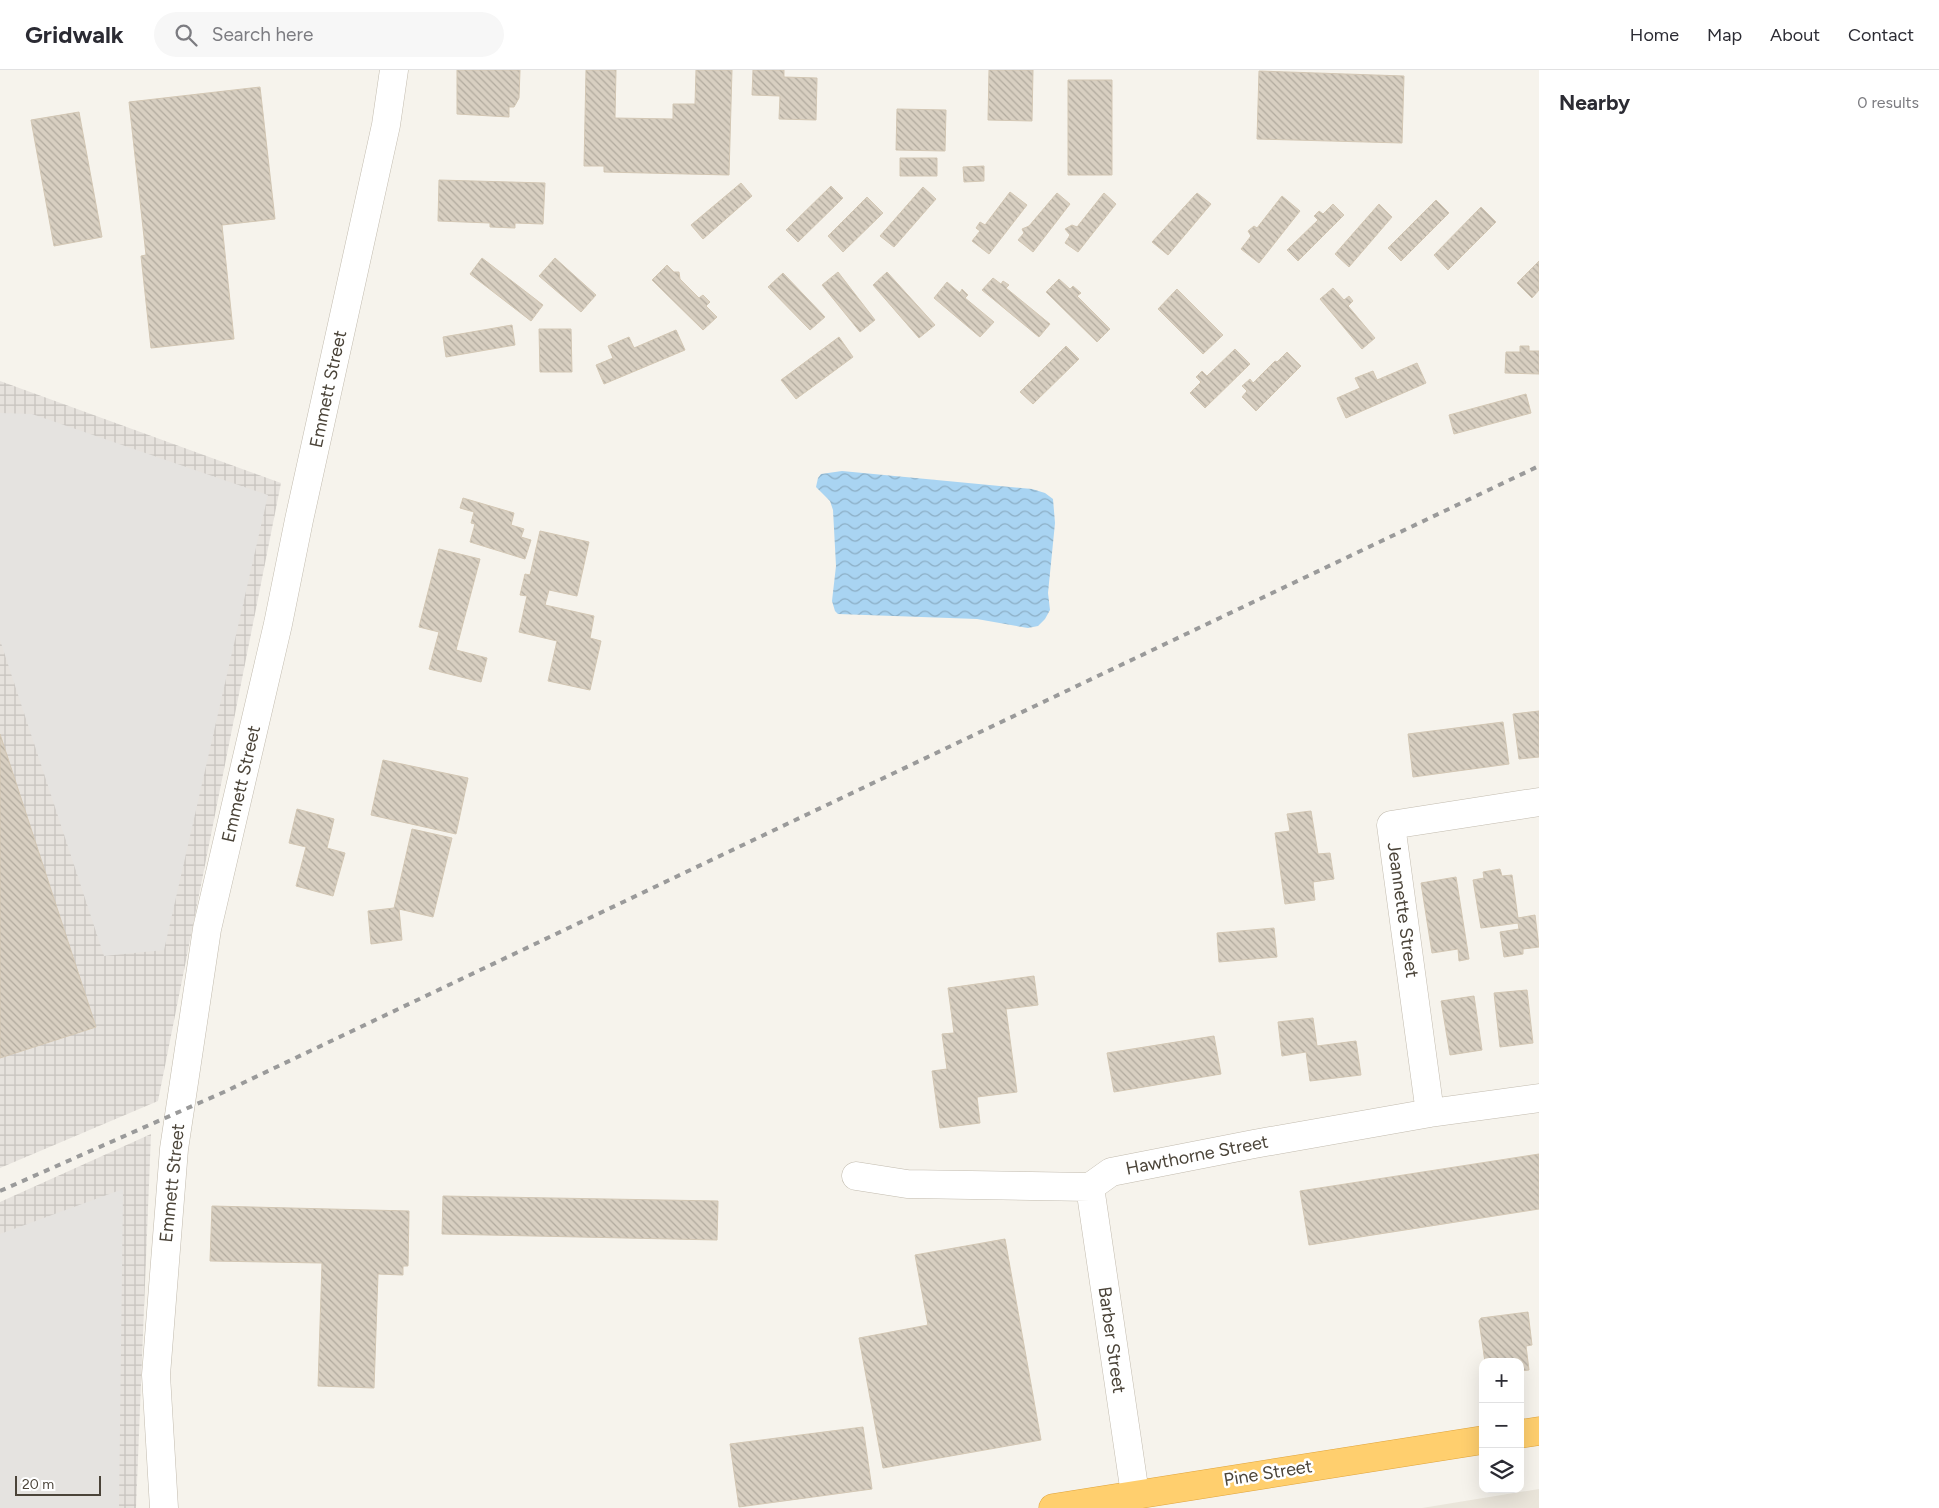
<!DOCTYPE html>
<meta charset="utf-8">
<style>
:root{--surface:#fff;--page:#f7f7f7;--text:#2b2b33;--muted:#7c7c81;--line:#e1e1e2}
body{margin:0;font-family:Figtree,sans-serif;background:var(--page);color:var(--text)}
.controls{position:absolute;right:15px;bottom:15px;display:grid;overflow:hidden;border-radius:10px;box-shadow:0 5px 20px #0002}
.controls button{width:45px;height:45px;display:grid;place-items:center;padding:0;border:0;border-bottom:1px solid var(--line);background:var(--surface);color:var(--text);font:25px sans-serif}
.scale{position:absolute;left:15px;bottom:12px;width:86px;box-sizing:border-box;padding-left:5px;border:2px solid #4b4439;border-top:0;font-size:14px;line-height:18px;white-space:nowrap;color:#4b4439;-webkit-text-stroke:4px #fff;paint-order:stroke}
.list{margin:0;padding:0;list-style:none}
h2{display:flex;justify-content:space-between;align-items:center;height:65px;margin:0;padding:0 20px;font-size:21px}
h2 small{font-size:16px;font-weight:400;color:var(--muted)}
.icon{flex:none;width:28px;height:28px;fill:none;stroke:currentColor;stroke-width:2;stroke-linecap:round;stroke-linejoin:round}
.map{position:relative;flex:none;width:1539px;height:1438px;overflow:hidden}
header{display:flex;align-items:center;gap:30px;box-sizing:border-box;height:70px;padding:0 25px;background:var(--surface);border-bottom:1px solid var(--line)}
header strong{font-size:24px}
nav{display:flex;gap:28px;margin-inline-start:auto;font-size:18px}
.search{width:350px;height:45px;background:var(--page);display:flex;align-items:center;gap:12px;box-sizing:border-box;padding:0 18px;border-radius:28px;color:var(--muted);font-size:19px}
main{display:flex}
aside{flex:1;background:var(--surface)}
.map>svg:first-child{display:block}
.residential{fill:#eae5da}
.industrial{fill:url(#industrial-grid)}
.parking{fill:#e5e3e0}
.water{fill:url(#water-waves)}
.building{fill:url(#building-back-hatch);stroke:#d3c7b4}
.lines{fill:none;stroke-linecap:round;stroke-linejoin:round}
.minor-casing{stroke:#c2bbae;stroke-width:29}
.highway-casing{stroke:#e0a43c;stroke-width:29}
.minor{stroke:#fff;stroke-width:28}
.highway{stroke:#ffcf6e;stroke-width:28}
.rail{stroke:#9a9a9a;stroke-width:4;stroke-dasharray:6 6;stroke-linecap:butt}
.labels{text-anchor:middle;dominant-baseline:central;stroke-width:5;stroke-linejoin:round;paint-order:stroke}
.street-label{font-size:18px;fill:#4b4439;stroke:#fff}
</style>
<header>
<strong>Gridwalk</strong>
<div class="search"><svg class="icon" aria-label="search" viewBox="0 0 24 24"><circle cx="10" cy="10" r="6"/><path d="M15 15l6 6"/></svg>Search here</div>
<nav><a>Home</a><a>Map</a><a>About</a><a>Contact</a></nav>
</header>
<main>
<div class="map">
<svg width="1539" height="1438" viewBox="0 0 1539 1438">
<defs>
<pattern id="industrial-grid" width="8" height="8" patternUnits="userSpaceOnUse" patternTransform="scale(1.25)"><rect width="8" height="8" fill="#e6e2dd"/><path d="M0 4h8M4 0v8" fill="none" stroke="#c7c3be"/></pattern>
<pattern id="water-waves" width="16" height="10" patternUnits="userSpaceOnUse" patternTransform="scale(1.25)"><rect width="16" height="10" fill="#a9d4f2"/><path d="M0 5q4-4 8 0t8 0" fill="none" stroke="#8caec5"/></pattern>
<pattern id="building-back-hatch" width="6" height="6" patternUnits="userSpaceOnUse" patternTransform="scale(1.25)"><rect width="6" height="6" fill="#d8cfc1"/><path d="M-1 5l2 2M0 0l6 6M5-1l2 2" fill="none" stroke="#b1aa9e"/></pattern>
</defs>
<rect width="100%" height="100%" fill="#f6f3ec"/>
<path class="residential" d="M1539,1419V1438H1422Z"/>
<path class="industrial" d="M0,311L281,413L158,1031L0,1098Z
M151,1064L136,1438H0V1132Z"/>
<path class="parking" d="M0,343L32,344L268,425L164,880L104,886L0,570Z
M123,1119L119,1438H0V1164Z"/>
<path class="water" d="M842,401L1032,419L1045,423L1053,429L1055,453L1048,523L1050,540L1045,549L1038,556L1028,558L977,549L838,544L835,541L832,531L836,496L833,440L830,431L816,417L818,408L821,404Z"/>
<path class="building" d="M457,0H520L519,28L514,37H509V47L457,44Z
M586,0H616L615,48L673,49V34H695L696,0H732L729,105L604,102V96H584Z
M753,0H784V7L817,8L816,50L779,49L780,26L752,25Z
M989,0H1033L1032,51L988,50Z
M1259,1L1404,6L1402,73L1257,69Z
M1068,10H1112V105H1068Z
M260,17L275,149L222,155L234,269L151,278L141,186L146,185L129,32Z
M897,39L946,40L945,81L896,80Z
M79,42L102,167L54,176L31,50Z
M900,88H937V106H900Z
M984,96V111L964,112L963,97Z
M439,110L545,113L543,154L515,153V158L490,157V153L438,151Z
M741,113L752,126L703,169L691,155Z
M831,116L843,128L798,172L786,160Z
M923,117L936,129L894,177L880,166Z
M1010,122L1027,135L989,184L972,171L980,161L976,158L980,152L985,155Z
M1057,123L1070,134L1033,182L1018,170L1024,163L1022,159L1029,156Z
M1104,123L1116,134L1078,182L1065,173L1070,165L1065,159L1072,155L1077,157Z
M1197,123L1211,134L1168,185L1152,172Z
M1282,126L1300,141L1259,193L1241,179L1251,166L1248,161L1254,156L1257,158Z
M867,127L883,143L843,182L828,166Z
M1436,130L1449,143L1401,191L1388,178Z
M1333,134L1344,145L1298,191L1287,180L1318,150L1314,146L1319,141L1323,144Z
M1379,134L1392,147L1349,197L1335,184Z
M1481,137L1496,152L1448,200L1434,185Z
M482,188L543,235L531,251L470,204Z
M555,188L596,225L581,242L539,206Z
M1539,191V220L1532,228L1517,213Z
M667,195L674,202H679L680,209L699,228L703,225L710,232L706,236L717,247L703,260L652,210Z
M838,202L875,250L860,262L822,215Z
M887,202L935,255L919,268L873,215Z
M783,203L825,247L810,260L768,217Z
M993,208L1001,214L1003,211L1009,215L1006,218L1050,254L1039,267L982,220Z
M1059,209L1070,219L1073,216L1081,223L1077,226L1110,259L1097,272L1046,222Z
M947,212L960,223L962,219L968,225L965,228L994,252L980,267L934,228Z
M1333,218L1344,230L1349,226L1353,231L1348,236L1375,268L1362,279L1320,229Z
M1177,219L1223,265L1203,284L1158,239Z
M512,255L515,275L446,287L443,267Z
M539,259H571L572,302H540Z
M676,260L685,280L604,314L596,295L613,288L608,276L629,267L634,278Z
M839,267L853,287L796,329L781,310Z
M1066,276L1079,289L1033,334L1020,322Z
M1520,276H1529V281H1539V304L1505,303L1506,282H1520Z
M1235,279L1250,294L1205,338L1190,323L1201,312L1196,307L1202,301L1207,306Z
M1287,282L1301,296L1256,341L1242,327L1247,321L1242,316L1250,309L1253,313L1275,291L1277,292Z
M1417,293L1426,313L1346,348L1337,328L1360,318L1355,308L1373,301L1377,310Z
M1526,324L1531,343L1454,364L1449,345Z
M463,428L514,443L511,455L524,459L521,467L531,470L525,489L470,472L475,454L471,453L474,442L460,438Z
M540,461L589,472L577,526L549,520L545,535L594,546L590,568L601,571L590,620L548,611L557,571L519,562L527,526L520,525L525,504L530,505Z
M439,479L480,489L456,580L487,588L481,612L429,599L439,562L419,557Z
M1539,641V687L1519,689L1513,644Z
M1503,652L1509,694L1413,707L1408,664Z
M0,664L96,957L0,988Z
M383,690L468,708L456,764L371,745Z
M297,739L334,749L327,778L345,783L333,826L296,816L306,777L289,773Z
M1311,741L1318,784L1330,783L1334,809L1313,812L1315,830L1285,834L1275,763L1290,761L1287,744Z
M412,759L452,768L433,847L399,839L402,870L371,874L368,841L394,838Z
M1500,799L1502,806L1512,805L1518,848L1535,845L1539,877L1523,879V884L1504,887L1500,862L1519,859L1518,853L1481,858L1473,810L1484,808L1483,802Z
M1456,807L1469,889L1459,891L1458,879L1432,883L1421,813Z
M1274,858L1277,887L1219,892L1217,863Z
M1034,906L1038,935L1006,939L1017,1022L977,1027L980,1053L940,1058L932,1001L947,999L942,964L954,963L948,918Z
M1527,920L1533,973L1500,977L1494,923Z
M1474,926L1482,980L1450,985L1441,931Z
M1313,948L1317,976L1356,971L1361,1005L1310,1011L1306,982L1282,986L1278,952Z
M1214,966L1221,1004L1114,1022L1107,983Z
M1539,1084V1139L1309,1175L1300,1121Z
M443,1126L718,1131L717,1170L442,1164Z
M212,1136L409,1141L408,1196H403V1205L378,1204L374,1318L318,1316L322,1193L210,1191Z
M1005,1169L1041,1370L883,1398L859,1268L928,1255L915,1185Z
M1528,1242L1532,1275L1526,1276L1529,1300L1520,1301V1292H1485L1479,1251L1481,1248Z
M863,1357L872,1419L739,1437L730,1374Z"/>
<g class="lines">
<g class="minor-casing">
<path id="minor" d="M1430,1043L1391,755L1539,732
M856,1106L907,1114L1090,1117L1111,1102L1254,1074L1430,1043L1539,1028
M1090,1117L1135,1424
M164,1438L156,1305L174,1079L207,859L278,554L299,450L386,55L394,0"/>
</g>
<g class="highway-casing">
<path id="highway" d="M1520,1364L1539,1361
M1053,1438L1483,1370"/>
</g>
<use href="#minor" class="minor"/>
<use href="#highway" class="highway"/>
<path class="rail" d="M0,1121L224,1022L1539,396"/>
</g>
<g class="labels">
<g class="street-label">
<text transform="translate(328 319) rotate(-78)">Emmett Street</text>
<text transform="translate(241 714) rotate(-77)">Emmett Street</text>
<text transform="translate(1403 840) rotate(82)">Jeannette Street</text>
<text transform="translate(1197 1085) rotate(-11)">Hawthorne Street</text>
<text transform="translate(172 1113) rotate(-84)">Emmett Street</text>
<text transform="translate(1112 1270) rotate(82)">Barber Street</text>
<text transform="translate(1268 1403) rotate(-9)">Pine Street</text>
</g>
</g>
</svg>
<div class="controls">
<button>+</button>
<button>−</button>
<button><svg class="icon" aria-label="layers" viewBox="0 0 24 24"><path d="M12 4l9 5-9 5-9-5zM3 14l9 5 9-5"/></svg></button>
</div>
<div class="scale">20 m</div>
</div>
<aside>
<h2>Nearby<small>0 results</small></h2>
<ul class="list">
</ul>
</aside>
</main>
